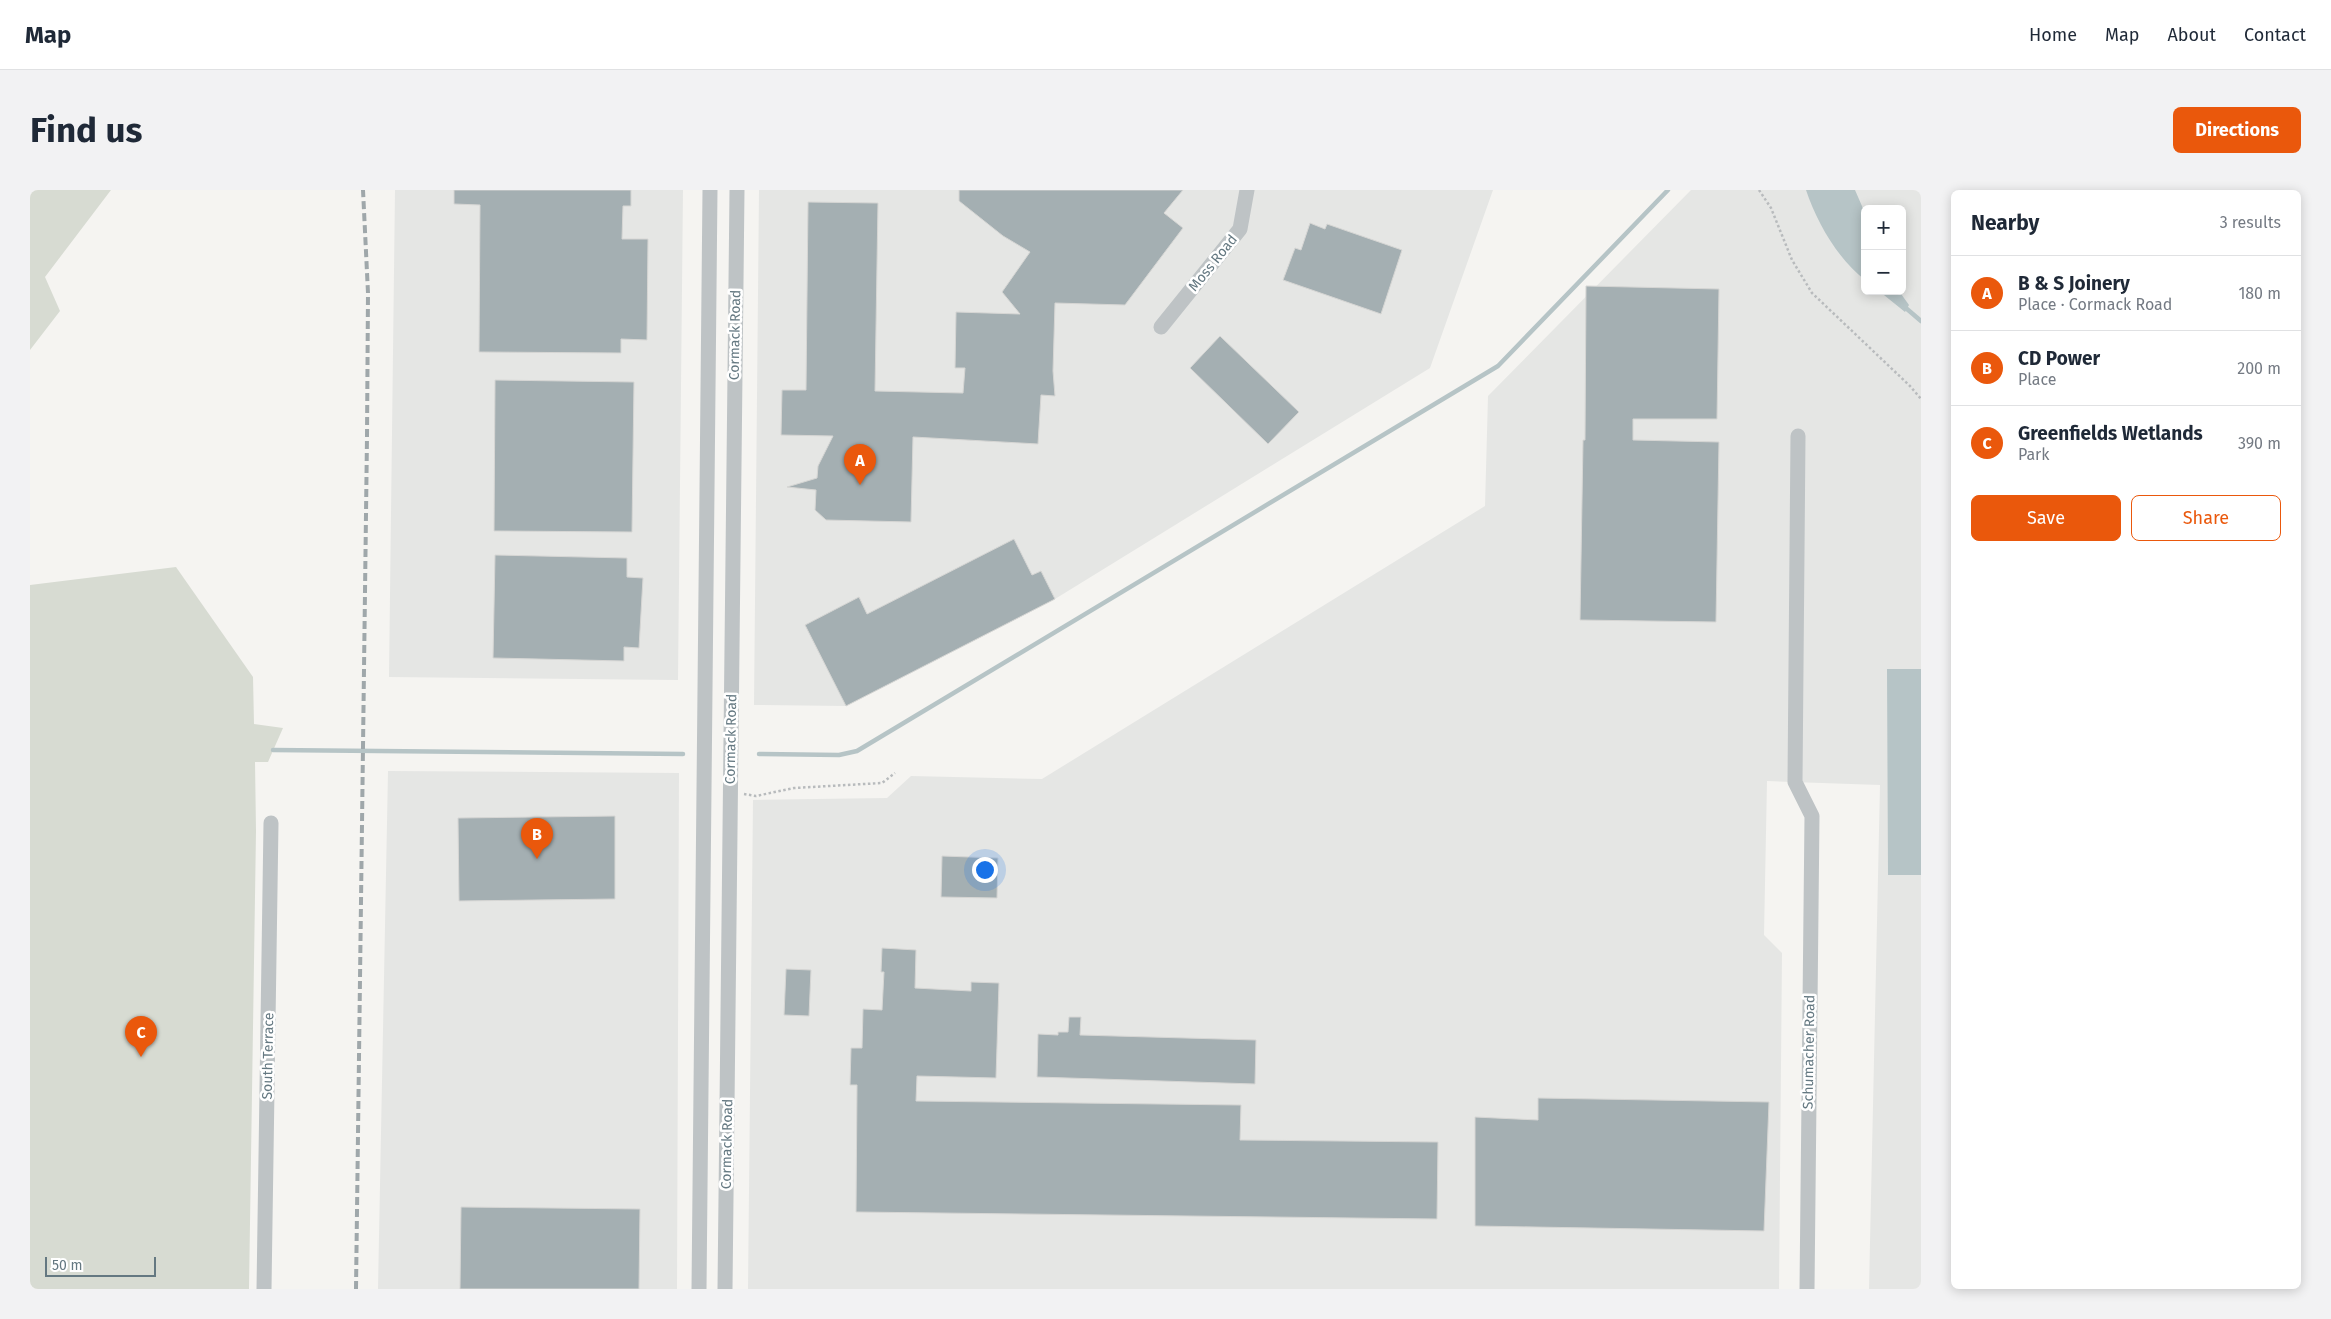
<!DOCTYPE html>
<meta charset="utf-8">
<style>
:root{--surface:#fff;--page:#f2f2f3;--text:#1f2937;--muted:#747a83;--line:#e0e1e3;--accent:#ea580c}
body{margin:0;font-family:"Fira Sans",sans-serif;background:var(--page);color:var(--text)}
.controls{position:absolute;right:15px;top:15px;display:grid;overflow:hidden;border-radius:8px;box-shadow:0 2px 12px #0003}
.controls button{width:45px;height:45px;display:grid;place-items:center;padding:0;border:0;border-bottom:1px solid var(--line);background:var(--surface);color:var(--text);font:25px sans-serif}
.scale{position:absolute;left:15px;bottom:12px;width:111px;box-sizing:border-box;padding-left:5px;border:2px solid #647881;border-top:0;font-size:14px;line-height:18px;white-space:nowrap;color:#647881;-webkit-text-stroke:4px #fff;paint-order:stroke}
.you{position:absolute;left:954px;top:679px;width:18px;height:18px;margin:-12px;border:4px solid #fff;border-radius:50%;background:#1a73e8;box-shadow:0 0 0 8px #1a73e833}
.badge{display:grid;place-items:center;width:32px;height:32px;border-radius:50%;background:var(--accent);color:#fff;font-size:16px;font-weight:700}
.pin{position:absolute;translate:-50% -41px;filter:drop-shadow(0 1px 2px #0008)}
.pin::after{content:'';position:absolute;top:26px;width:18px;height:15px;background:inherit;clip-path:polygon(0 0,100% 0,50% 100%)}
.list{margin:0;padding:0;list-style:none}
h2{display:flex;justify-content:space-between;align-items:center;height:65px;margin:0;padding:0 20px;font-size:21px}
h2 small{font-size:16px;font-weight:400;color:var(--muted)}
.list li{display:grid;grid-template-columns:32px 1fr auto;gap:15px;align-items:center;box-sizing:border-box;height:75px;padding:0 20px;border-top:1px solid var(--line)}
.list b{display:block;font-size:19px;white-space:nowrap}
.list p{margin:0;font-size:16px;white-space:nowrap;color:var(--muted)}
.list em{font-size:16px;font-style:normal;color:var(--muted)}
.actions{display:flex;gap:10px;padding:15px 20px}
.actions a{flex:1;padding:11px 0;border:1px solid var(--accent);border-radius:8px;text-align:center;font-size:18px;color:var(--accent)}
.actions .main{background:var(--accent);color:#fff}
.map{position:relative;flex:none;width:1891px;height:1099px;overflow:hidden;border-radius:8px}
header{display:flex;align-items:center;gap:30px;box-sizing:border-box;height:70px;padding:0 25px;background:var(--surface);border-bottom:1px solid var(--line)}
header strong{font-size:24px}
nav{display:flex;gap:28px;margin-inline-start:auto;font-size:18px}
.intro{display:flex;align-items:center;justify-content:space-between;box-sizing:border-box;height:120px;padding:0 30px}
h1{margin:0;font-size:35px}
.button{padding:12px 22px;border-radius:8px;background:var(--accent);color:#fff;font-size:18px;font-weight:700}
main{display:flex;gap:30px;padding:0 30px}
aside{flex:1;background:var(--surface);border-radius:8px;box-shadow:0 2px 12px #0003}
.map>svg:first-child{display:block}
.built{fill:#e5e6e4;fill-rule:evenodd}
.green{fill:#d7dbd2}
.water{fill:#b6c4c6}
.lines{fill:none;stroke-linecap:round;stroke-linejoin:round}
.stream{stroke:#b6c4c6;stroke-width:4.5}
.building{fill:#a4afb2;stroke:#d6d6d4}
.path{stroke:#b8bbbd;stroke-width:2.5;stroke-dasharray:2.5 2.5;stroke-linecap:butt}
.minor{stroke:#bec3c5;stroke-width:15}
.rail{stroke:#9fa7aa;stroke-width:4;stroke-dasharray:8 4;stroke-linecap:butt}
.labels{text-anchor:middle;dominant-baseline:central;stroke-width:5;stroke-linejoin:round;paint-order:stroke}
.street-label{font-size:14px;fill:#647881;stroke:#fff}
</style>
<header>
<strong>Map</strong>
<nav><a>Home</a><a>Map</a><a>About</a><a>Contact</a></nav>
</header>
<div class="intro"><h1>Find us</h1><a class="button">Directions</a></div>
<main>
<div class="map">
<svg width="1891" height="1099" viewBox="0 0 1891 1099">
<rect width="100%" height="100%" fill="#f5f4f1"/>
<path class="built" d="M365,0H653L648,490L359,487Z
M729,0H1463L1400,178L1025,409L816,516L724,515Z
M1661,0H1891V1099H1839L1850,595L1737,591L1734,745L1752,763L1749,1099H718L723,610L857,608L881,586L1012,589L1455,316L1458,206ZM1835,19H1872V101H1835Z
M358,581L649,583L647,1099H348Z"/>
<path class="green" d="M0,0H81L15,87L30,121L0,160Z
M146,377L223,487L224,534L253,538L238,572H225L226,641L219,1099H0V395Z"/>
<path class="water" d="M1776,0H1825L1835,23V90C1808,69 1787,33 1776,0Z
M1849,101H1869L1879,115L1875,122Z
M1857,479H1891V685H1858Z"/>
<g class="lines">
<path class="stream" d="M1877,119L1891,131
M243,560L653,564
M729,564L809,565L827,561L1468,176L1638,0"/>
</g>
<path class="building" d="M424,0H601V16H593L592,49H618L617,150L591,149V163L449,162L450,15L424,14Z
M929,0H1153L1134,23L1153,38L1095,115L1025,113L1023,181L1025,206L1011,205L1008,254L883,247L881,332L796,330L785,320L786,300L757,297L787,288L788,276L803,246L751,245L752,200H776L778,12L848,13L845,201L933,203L935,178H925L926,122L990,124L972,102L1000,62L973,46L929,11Z
M1280,33L1295,39L1297,34L1372,60L1351,124L1253,90L1265,58L1271,60Z
M1556,96L1689,99L1687,229H1603V250L1689,252L1686,432L1550,430L1553,250H1555Z
M1190,146L1269,222L1238,254L1160,178Z
M465,190L604,192L602,342L464,341Z
M984,349L1002,385L1011,381L1025,409L816,516L775,435L829,407L837,424Z
M465,365L597,368V387L613,388L609,458L594,457V471L463,468Z
M585,626V709L429,711L428,628Z
M912,666L968,668L967,708L911,707Z
M852,758L886,760L885,798L941,801V792L969,793L966,888L887,886L886,911L1211,915L1210,950L1408,952L1407,1029L826,1022L827,895H820L821,858H832L833,819L852,820L854,782H851Z
M756,779L781,780L779,826L754,825Z
M1039,827H1051L1050,845L1226,850L1225,894L1007,887L1008,844L1028,845V842H1038Z
M1508,908L1739,912L1734,1041L1445,1036V927L1508,930Z
M431,1017L610,1019L609,1099H430Z"/>
<g class="lines">
<path class="path" d="M1729,0L1741,18L1762,70L1782,103L1880,196L1891,209
M714,604L726,606L764,598L852,593L865,583"/>
<path class="minor" d="M1131,137L1210,39L1217,0
M1768,246L1765,592L1782,626L1777,1099
M234,1099L241,633
M669,1099L680,0
M695,1099L707,0"/>
<path class="rail" d="M326,1099L337,247L338,103L333,0"/>
</g>
<g class="labels">
<g class="street-label">
<text transform="translate(1183 73) rotate(-51)">Moss Road</text>
<text transform="translate(705 145) rotate(-89)">Cormack Road</text>
<text transform="translate(701 549) rotate(-89)">Cormack Road</text>
<text transform="translate(1779 862) rotate(-89)">Schumacher Road</text>
<text transform="translate(238 866) rotate(-89)">South Terrace</text>
<text transform="translate(697 954) rotate(-89)">Cormack Road</text>
</g>
</g>
</svg>
<div class="controls">
<button>+</button>
<button>−</button>
</div>
<div class="scale">50 m</div>
<div class="you"></div>
<div class="pin badge" style="left:830px;top:295px">A</div>
<div class="pin badge" style="left:507px;top:669px">B</div>
<div class="pin badge" style="left:111px;top:867px">C</div>
</div>
<aside>
<h2>Nearby<small>3 results</small></h2>
<ul class="list">
<li><span class="badge">A</span><div><b>B &amp; S Joinery</b><p>Place · Cormack Road</p></div><em>180 m</em></li>
<li><span class="badge">B</span><div><b>CD Power</b><p>Place</p></div><em>200 m</em></li>
<li><span class="badge">C</span><div><b>Greenfields Wetlands</b><p>Park</p></div><em>390 m</em></li>
</ul>
<div class="actions"><a class="main">Save</a><a>Share</a></div>
</aside>
</main>
